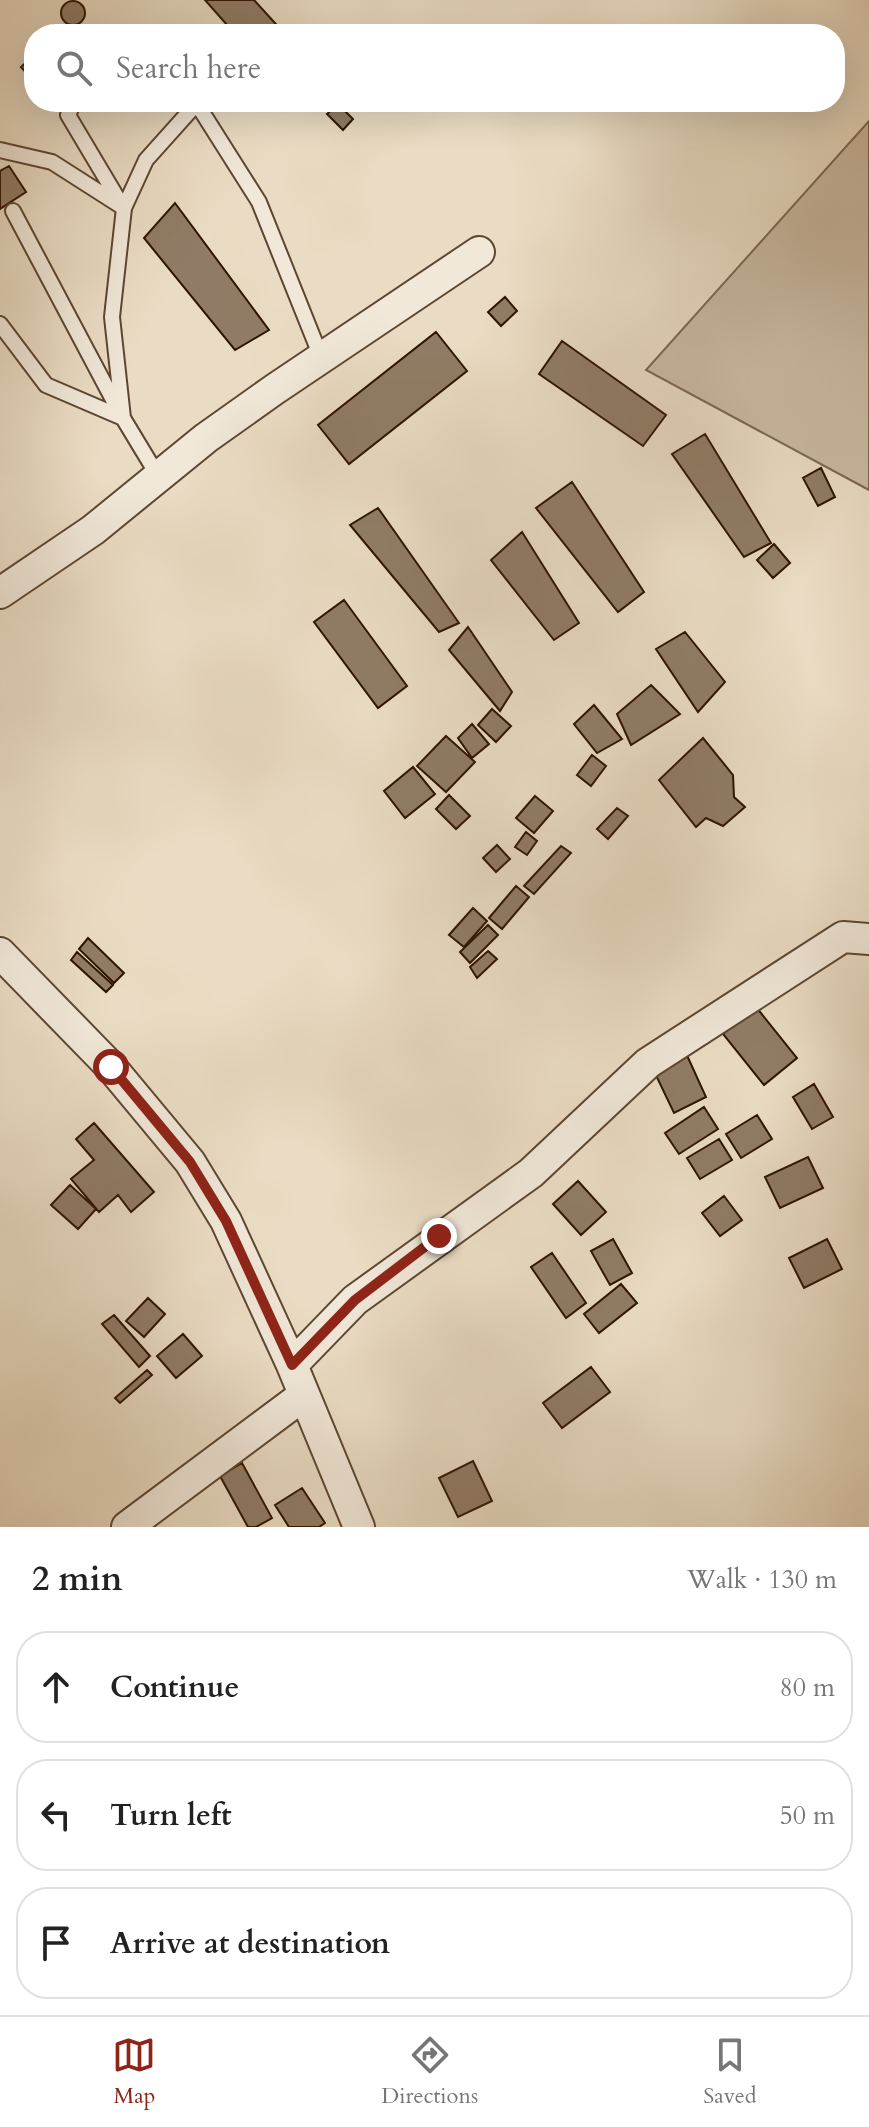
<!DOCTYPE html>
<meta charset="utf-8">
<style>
:root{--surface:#fff;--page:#f2f2f2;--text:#222;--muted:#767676;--line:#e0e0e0;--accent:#8f2418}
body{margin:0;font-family:Cardo,serif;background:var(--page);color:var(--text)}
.stop{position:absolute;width:24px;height:24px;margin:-18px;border:6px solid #8f2418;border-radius:50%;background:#fff}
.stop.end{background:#8f2418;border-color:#fff;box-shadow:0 2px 8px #0008}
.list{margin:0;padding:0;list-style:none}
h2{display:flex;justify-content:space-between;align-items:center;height:104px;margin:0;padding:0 32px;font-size:34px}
h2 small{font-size:26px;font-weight:400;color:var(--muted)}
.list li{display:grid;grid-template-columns:52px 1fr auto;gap:24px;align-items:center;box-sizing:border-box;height:112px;margin:0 16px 16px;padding:0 16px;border:2px solid var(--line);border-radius:32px}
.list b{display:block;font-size:30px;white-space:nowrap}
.list em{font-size:26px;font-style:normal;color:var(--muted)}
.icon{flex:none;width:44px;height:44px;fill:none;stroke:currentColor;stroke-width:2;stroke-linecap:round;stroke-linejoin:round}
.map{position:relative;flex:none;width:869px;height:1527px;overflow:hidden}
.search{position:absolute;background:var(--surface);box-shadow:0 8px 32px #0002;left:24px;right:24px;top:24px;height:88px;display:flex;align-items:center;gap:20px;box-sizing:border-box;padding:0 28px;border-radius:32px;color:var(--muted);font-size:30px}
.sheet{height:488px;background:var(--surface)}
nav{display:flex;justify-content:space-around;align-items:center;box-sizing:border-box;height:112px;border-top:2px solid var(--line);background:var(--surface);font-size:22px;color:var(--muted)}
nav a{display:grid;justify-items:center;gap:4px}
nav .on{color:var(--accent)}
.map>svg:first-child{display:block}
.green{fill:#cabaa3;stroke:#7c6752;stroke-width:2}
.building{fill:#907c66;stroke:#2e1400;stroke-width:2}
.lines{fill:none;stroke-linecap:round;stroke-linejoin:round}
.service-casing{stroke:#5d4631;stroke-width:18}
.minor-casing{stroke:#5d4631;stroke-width:34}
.service{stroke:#f1e8d9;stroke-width:14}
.minor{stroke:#f1e8d9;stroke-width:30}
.route{stroke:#8f2418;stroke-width:10}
</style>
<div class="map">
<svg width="869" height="1527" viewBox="0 0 869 1527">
<rect width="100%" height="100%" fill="#eadcc4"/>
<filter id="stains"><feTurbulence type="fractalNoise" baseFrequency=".0025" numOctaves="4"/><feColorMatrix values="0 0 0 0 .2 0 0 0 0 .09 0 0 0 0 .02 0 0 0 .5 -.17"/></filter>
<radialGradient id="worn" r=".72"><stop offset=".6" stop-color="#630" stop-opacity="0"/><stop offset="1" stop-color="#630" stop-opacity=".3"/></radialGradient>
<path class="green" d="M869,121V490L646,370Z"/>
<path class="building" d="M205,0H254L285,34H235Z
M61 13a12 12 0 1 1 24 0a12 12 0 1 1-24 0Z
M34,55V77L32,79L21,67Z
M338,104L353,119L343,130L327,114Z
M9,166L26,192L0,209V171Z
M175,203L269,330L235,350L144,238Z
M505,297L517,311L501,326L488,312Z
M436,332L467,371L349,464L318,425Z
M562,341L666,415L643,446L539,374Z
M705,434L771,543L744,557L672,454Z
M821,468L835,497L818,506L803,478Z
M572,482L644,592L618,612L536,508Z
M378,508L459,623L439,632L350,525Z
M522,532L579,623L554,640L491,560Z
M774,544L790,563L773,578L757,560Z
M344,600L407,686L378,708L314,622Z
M468,627L512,692L500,711L449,650Z
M685,632L725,682L698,712L656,649Z
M651,685L680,714L631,745L617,714Z
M594,705L622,739L597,753L574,724Z
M492,709L511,726L496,742L478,725Z
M472,724L489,744L472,758L458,738Z
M446,736L475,762L446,792L417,766Z
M703,738L733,775L734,797L745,807L723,826L706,818L696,827L659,780Z
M592,755L606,766L591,786L577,775Z
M413,767L435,794L405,818L384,791Z
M449,795L470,816L456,829L436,809Z
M535,796L553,811L534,833L516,818Z
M617,808L628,816L608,839L597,829Z
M526,832L537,841L527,855L515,847Z
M497,845L510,859L496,872L483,858Z
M561,846L571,853L534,894L524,886Z
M516,886L529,897L502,929L489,918Z
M473,908L487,921L464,947L449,935Z
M488,925L498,935L470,963L460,952Z
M88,938L124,973L114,983L79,949Z
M488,951L497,959L477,978L470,967Z
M77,952L113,985L106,992L71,960Z
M756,1007L797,1058L764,1085L723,1034Z
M685,1051L706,1097L674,1113L652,1067Z
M814,1084L833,1117L812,1129L793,1097Z
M704,1107L718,1129L679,1154L665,1133Z
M757,1115L772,1139L741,1158L726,1134Z
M94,1123L154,1192L131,1212L118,1195L99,1212L71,1179L94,1160L76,1139Z
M719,1139L732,1160L700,1179L687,1158Z
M808,1157L823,1188L780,1208L765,1177Z
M578,1181L606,1212L581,1235L553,1204Z
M70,1185L96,1209L78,1229L51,1205Z
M724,1196L742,1220L720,1236L702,1213Z
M613,1239L632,1273L610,1285L591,1251Z
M827,1239L842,1269L804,1288L789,1258Z
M552,1253L586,1303L566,1318L531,1267Z
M621,1284L637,1303L599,1333L584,1314Z
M148,1298L165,1314L144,1337L126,1321Z
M114,1315L150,1356L139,1367L102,1324Z
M183,1334L202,1356L176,1378L157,1356Z
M591,1367L610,1392L562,1428L543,1403Z
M147,1370L152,1375L120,1403L115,1398Z
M473,1461L492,1501L458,1517L439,1478Z
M242,1463L272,1518L256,1527H248L220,1476Z
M302,1488L325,1523L319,1527H289L275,1505Z"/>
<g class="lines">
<g class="service-casing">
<path id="service" d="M74,102L68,115L121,204
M197,104L259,202L321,357
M0,150L52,162L124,208
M13,211L119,411
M0,324L46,385L123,418
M158,476L123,418L112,317L124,208L146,160L198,102"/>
</g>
<g class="minor-casing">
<path id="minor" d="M0,593L93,530L206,438L275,389L479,252
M0,953L111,1067L190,1162L226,1221L292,1365L359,1527
M292,1365L355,1300L531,1173L648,1063L843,937L869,939
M127,1527L304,1395"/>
</g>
<use href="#service" class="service"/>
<use href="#minor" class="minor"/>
</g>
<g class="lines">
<path class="route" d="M111,1067L190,1162L226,1221L292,1365L355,1300L439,1236"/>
</g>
<rect width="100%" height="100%" filter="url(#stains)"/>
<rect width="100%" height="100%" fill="url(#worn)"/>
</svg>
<div class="stop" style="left:111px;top:1067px"></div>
<div class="stop end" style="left:439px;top:1236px"></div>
<div class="search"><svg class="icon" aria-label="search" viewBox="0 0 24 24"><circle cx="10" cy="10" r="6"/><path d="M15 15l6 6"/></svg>Search here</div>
</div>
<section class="sheet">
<h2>2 min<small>Walk · 130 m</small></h2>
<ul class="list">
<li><svg class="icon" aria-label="ahead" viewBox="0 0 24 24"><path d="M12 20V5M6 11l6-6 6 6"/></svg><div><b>Continue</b></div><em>80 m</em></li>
<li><svg class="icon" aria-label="left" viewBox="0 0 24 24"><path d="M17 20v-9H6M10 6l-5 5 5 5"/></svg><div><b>Turn left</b></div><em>50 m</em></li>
<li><svg class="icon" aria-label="arrive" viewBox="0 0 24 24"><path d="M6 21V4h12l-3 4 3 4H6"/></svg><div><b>Arrive at destination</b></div></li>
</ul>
</section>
<nav>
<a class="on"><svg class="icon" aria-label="map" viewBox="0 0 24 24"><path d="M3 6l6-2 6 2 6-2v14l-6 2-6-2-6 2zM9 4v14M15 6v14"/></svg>Map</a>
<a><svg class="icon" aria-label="directions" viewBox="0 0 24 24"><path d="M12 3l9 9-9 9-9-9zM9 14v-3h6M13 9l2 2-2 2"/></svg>Directions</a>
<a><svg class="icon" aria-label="saved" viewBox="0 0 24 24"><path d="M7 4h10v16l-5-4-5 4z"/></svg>Saved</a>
</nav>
